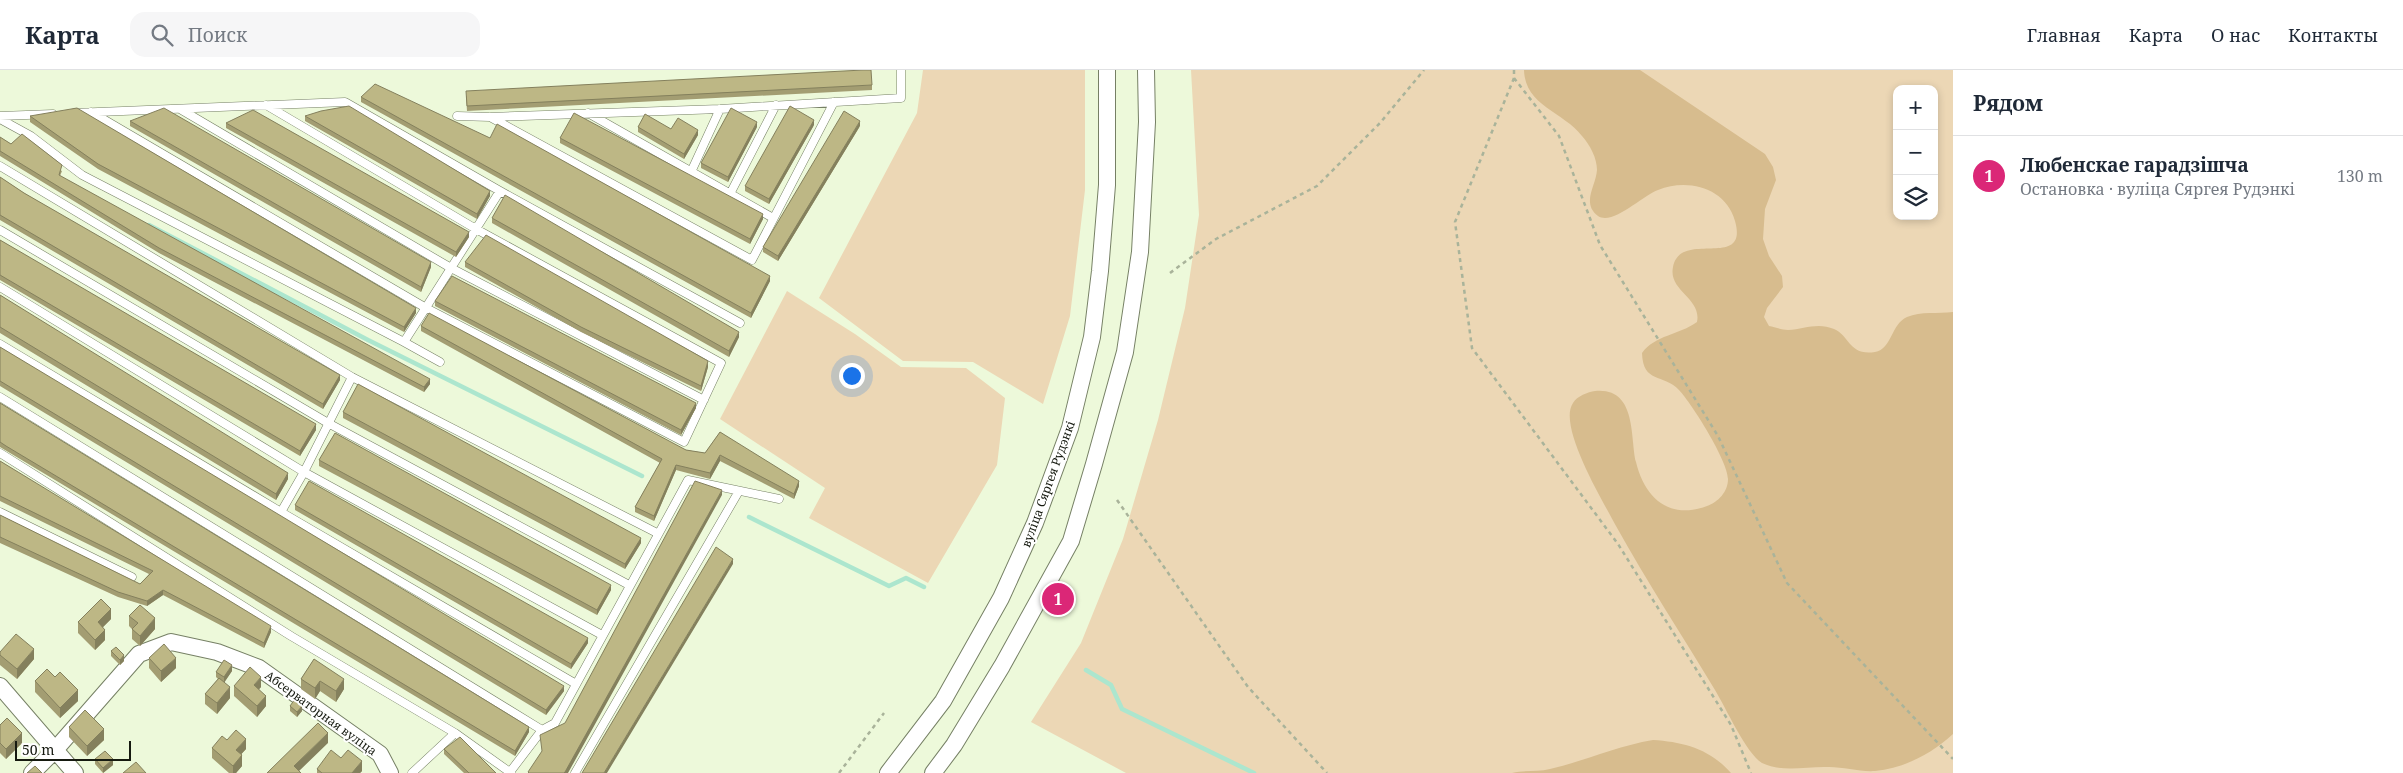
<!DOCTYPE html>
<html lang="ru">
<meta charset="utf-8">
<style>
:root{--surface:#fff;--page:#f6f6f7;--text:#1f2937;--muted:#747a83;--line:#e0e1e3;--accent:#db2777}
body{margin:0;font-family:"Noto Serif",serif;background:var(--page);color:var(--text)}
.controls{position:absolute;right:15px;top:15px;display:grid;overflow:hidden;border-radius:10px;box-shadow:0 2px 8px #0003}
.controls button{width:45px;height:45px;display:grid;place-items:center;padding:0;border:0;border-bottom:1px solid var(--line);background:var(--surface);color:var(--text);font:25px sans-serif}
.scale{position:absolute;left:15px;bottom:12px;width:116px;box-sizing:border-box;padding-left:5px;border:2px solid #161a10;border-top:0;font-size:14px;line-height:18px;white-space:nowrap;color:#161a10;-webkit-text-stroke:4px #fff;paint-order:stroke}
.you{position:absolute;left:851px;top:305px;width:18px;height:18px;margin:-12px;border:4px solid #fff;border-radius:50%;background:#1a73e8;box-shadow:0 0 0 8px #1a73e833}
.badge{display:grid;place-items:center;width:32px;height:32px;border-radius:50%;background:var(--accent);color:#fff;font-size:16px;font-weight:700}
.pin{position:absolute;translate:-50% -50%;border:2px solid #fff;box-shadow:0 1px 5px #0006}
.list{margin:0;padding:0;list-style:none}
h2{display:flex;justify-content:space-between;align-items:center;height:65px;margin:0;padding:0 20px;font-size:21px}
h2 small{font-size:16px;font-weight:400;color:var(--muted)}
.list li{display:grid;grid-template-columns:32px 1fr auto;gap:15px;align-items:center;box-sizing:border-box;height:80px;padding:0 20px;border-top:1px solid var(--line)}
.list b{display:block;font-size:19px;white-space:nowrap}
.list p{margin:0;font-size:16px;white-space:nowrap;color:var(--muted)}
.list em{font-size:16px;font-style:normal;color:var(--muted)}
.icon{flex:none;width:28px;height:28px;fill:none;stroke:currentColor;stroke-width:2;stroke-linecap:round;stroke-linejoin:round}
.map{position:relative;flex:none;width:1953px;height:703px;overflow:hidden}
header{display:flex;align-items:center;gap:30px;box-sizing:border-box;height:70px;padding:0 25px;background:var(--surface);border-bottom:1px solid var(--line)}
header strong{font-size:24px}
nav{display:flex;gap:28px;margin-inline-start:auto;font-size:18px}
.search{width:350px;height:45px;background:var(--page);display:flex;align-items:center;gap:12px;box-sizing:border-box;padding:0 18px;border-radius:15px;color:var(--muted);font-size:19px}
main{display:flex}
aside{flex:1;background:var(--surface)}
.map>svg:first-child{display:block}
.green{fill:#ecd7b5;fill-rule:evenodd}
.forest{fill:#d7bc8e}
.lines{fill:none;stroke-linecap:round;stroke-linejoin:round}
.stream{stroke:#ace6ce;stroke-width:4.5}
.service-casing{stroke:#768065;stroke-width:9}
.minor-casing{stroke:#768065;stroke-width:18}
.path{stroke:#a9b39a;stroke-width:2.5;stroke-dasharray:4 4;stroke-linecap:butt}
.service{stroke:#fff;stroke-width:8}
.minor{stroke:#fff;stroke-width:16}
.wall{fill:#a39d72}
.shaded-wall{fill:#84805d}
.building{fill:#bdb785;stroke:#84805d}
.labels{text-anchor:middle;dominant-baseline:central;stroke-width:4;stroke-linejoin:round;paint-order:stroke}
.street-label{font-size:12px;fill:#161a10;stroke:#fff}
</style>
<header>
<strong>Карта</strong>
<div class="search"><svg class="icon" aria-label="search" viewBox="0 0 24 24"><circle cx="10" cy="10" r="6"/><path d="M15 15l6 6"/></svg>Поиск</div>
<nav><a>Главная</a><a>Карта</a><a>О нас</a><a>Контакты</a></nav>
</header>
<main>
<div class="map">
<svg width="1953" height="703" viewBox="0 0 1953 703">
<rect width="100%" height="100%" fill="#edf9da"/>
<path class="green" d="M923,0H1085V120L1070,246L1043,334L973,292L903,291L819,228L917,43Z
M1191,0H1953V703H1126L1031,652L1081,573L1123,469L1158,350L1185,238L1199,145ZM1897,19H1934V146H1897Z
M787,221L855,264L901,297L966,298L1005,328L997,395L928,513L809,448L825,418L720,349Z"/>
<path class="forest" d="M1524,0H1640L1765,84L1773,97L1776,110L1765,139L1763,169L1769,186L1782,206L1783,217L1767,238L1764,247L1769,256C1775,257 1782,260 1788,260C1804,259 1818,252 1834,259C1850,266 1849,286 1875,282C1892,279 1891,254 1907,247C1921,241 1938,244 1953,242V664C1931,684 1905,698 1875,701C1860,702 1844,697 1829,697C1807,696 1783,703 1762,693C1746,683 1726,638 1715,620C1682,565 1647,512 1616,456C1604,433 1557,356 1573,333C1577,326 1588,322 1595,321C1637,317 1630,367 1636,392C1645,429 1670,450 1707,436C1718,432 1728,422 1728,409C1728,391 1692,334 1679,320C1663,303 1643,314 1642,283C1655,265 1679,265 1697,252C1702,228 1668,221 1673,197C1680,159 1749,201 1735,151C1726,118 1688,108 1658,120C1643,125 1613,156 1598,146C1581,133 1596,116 1597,100C1597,88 1590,75 1582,66C1564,42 1525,36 1524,0Z
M1653,670C1684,672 1710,679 1731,703H1512C1525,700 1538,702 1550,699C1585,691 1617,676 1653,670Z"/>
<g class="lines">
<path class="stream" d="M149,155L368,270L642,406
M749,447L889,516L906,508L924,517
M1086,600L1111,615L1122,639L1254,703"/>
<g class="service-casing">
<path id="service" d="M180,39L451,198L704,330
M91,42L426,238L684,372L721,293L476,159L266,35
M74,43L345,32L500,121L740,253
M588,43L773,148
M0,46L53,44
M457,46L490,47L720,39L901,28V0
M490,47L752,190L834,32
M0,49L31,66L82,105L404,272L500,121
M0,96L352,307L657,463
M691,102L720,39
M730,124L776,35
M0,160L328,353L629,515
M0,217L304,402L602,565
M404,272L440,292
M0,274L281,442L576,614
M0,327L542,660L555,653L688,410L779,429
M0,383L291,566L455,663L511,703
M0,442L132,507
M281,442L304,402L352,307
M510,702L542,660
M412,703L455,663
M575,703L739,421"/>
</g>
<g class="minor-casing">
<path id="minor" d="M0,616L75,703
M32,703L55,680L139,584L171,572L217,582L259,598L380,684L390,703
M888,703L943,631L1001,528L1035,453L1070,358L1092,267L1100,201L1107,115V0
M933,703L954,675L1002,596L1071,471L1094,394L1125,282L1140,182L1147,52L1146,0"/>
</g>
<path class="path" d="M1514,0V8L1455,152L1472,278L1618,474L1731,655L1751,703
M1514,8L1559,66L1600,175L1718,366L1787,513L1953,689
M1170,203L1216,169L1317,116L1380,53L1424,0
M1117,430L1248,617L1327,703
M839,703L884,643"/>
<use href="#service" class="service"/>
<use href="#minor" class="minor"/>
</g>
<path class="wall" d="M872,15V20L467,41L466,26Z
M361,27L770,211L751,248L361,32Z
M30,46L416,243L404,262L98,99L30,52Z
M305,46L490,126L477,149L305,51Z
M130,51L431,197L421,222L130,56Z
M226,53L469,167L456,187L226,58Z
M814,55L769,134L745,121V116Z
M860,56L778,191L763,182V177Z
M638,57L671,59L698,65L684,89L638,62Z
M757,57L728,112L701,98V93Z
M0,67L11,74L62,101L60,106L430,314L424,322L159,183L0,86Z
M560,68L763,149L750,174L560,73Z
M0,107L24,123L340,310L323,339L0,150Z
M492,148L739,267L729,287L492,153Z
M0,170L316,360L300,386L0,210Z
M465,192L708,297L701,321L581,262L465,197Z
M0,225L288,409L276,430L0,263Z
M435,231L696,338L681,365L435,236Z
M421,256L686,380L705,383L720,362L799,416L794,429L720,391L710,409L676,400L654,451L635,442V437L660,393L421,261Z
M0,277L564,621L546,645L0,316Z
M0,333L529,662L515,686L0,377Z
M343,342L641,473L625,499L343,348Z
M319,390L611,520L597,545L319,396Z
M0,391L271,562L264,578L163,525L147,536L118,527L0,473V445L140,514L149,504L0,431Z
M295,435L588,573L571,599L295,440Z
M129,546L155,559L140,576L132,569V559L129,556Z
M111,549L103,557L105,570L95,580L78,563V552Z
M111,581L124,591L120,595L111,586Z
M0,582L34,589L17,609L0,595Z
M149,588L176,598L161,612L149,598Z
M314,589L344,619L336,632L320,621L315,629L301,619V609Z
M232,601L224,612L230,628L217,644L205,634V624L218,609L216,607V602Z
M35,611L78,631L60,648L35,622Z
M234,616L261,617L259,619L266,636L257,647L234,626Z
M290,636L302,641L297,647L290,641Z
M0,655L22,673L6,689L0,683Z
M69,657L104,670L87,686L69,667Z
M227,670L246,679L241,684L242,696L236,703H229L212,688V678Z
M444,679L496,703H464L444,684Z
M341,688L362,701L360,703H317V699Z
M95,689L113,695L103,703L95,694Z"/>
<path class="shaded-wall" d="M814,50V55L769,134V129Z
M860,51V56L778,191V186Z
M757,52V57L728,112V107Z
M698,60V65L684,89V84Z
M490,121V126L477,149V144Z
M763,144V149L750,174V169Z
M469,162V167L456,187V182Z
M431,192V197L421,222V217Z
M770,206V211L751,248V243Z
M416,238V243L404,262V257Z
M739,262V267L729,287V281Z
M708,291V297L701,321V316Z
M340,305V310L323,339V334Z
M430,309V314L424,322V317Z
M696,333V338L681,365V360Z
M316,354V360L300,386V381Z
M720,385V391L710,409V403Z
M676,395V400L654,451V446Z
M288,403V409L276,430V424Z
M799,411V416L794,429V424Z
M722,420V425L568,703H564Z
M641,468V473L625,499V494Z
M733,489V494L607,703H604Z
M611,515V520L597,545V540Z
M163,520V525L147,536V531Z
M111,539V549L98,562V552Z
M155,548V559L140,576V566Z
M271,556V562L264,578V573Z
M105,560V570L95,580V570Z
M588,568V573L571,599V594Z
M34,579V589L17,609V599Z
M124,585V591L120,595V590Z
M176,588V598L161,612V601Z
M232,595V601L224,613V607Z
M261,607V617L254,625V615Z
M344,609V619L336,632V621Z
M320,611V621L315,629V618Z
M564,616V621L546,645V640Z
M230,617V628L217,644V633Z
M78,620V631L60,648V638Z
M266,626V636L257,647V636Z
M302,636V641L297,647V642Z
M529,657V662L515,686V681Z
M104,659V670L87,686V676Z
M22,663V673L6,689V679Z
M328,663V673L297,703L294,696Z
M246,669V679L236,690V680Z
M242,685V696L236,703H233V696Z
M113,689V695L103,703V698Z
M362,691V701L360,703H352Z"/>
<path class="building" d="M863,0H871L872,15L467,36L466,21Z
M375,14L490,68L497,54L770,206L751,243L361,27Z
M349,36L490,121L477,144L305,46L321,41Z
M790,36L814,50L769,129L745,116Z
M77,38L416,238L404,257L98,94L30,46Z
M164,38L431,192L421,217L130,51Z
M731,38L757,52L728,107L701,93Z
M253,40L469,162L456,182L226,53Z
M844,41L860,51L778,186L763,177Z
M574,43L763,144L750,169L560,68Z
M645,44L671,59L678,48L698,60L684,84L638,57Z
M22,64L62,95L59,105L430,309L424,317L159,178L0,81V67L11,74Z
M0,107L24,123L340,305L323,334L0,145Z
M505,125L739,262L729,281L492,148Z
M486,165L708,291L701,316L581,257L465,192Z
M0,170L316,354L300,381L0,205Z
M452,206L696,333L681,360L435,231Z
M0,225L288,403L276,424L0,257Z
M429,243L686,380L705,383L720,362L799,411L794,424L720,385L710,403L676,395L654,446L635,437L662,389L421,256Z
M0,277L564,616L546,640L0,311Z
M358,314L641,468L625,494L343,342Z
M0,333L529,657L515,681L6,376L0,372Z
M335,363L611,515L597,540L319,390Z
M0,391L271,556L264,573L163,520L147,531L118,522L0,467V445L140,514L153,501L0,426Z
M309,411L588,568L571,594L295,435Z
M695,411L722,420L565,702L564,703H529L528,702L542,681L540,665L565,653Z
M716,477L733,489L604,703H582Z
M101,529L111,539L98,552L105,560L95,570L78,552Z
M140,535L155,548L140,566L132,559L138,553L129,546Z
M16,564L34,579L17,599L0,585V582Z
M164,574L176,588L161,601L149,588Z
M116,577L124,585L120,590L111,581Z
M314,589L344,609L336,621L320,611L315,618L301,609Z
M224,590L232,595L224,607L216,602Z
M250,597L261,607L254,615L266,626L257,636L234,616Z
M47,599L55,607L60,602L78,620L60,638L35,611Z
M219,608L230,617L217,633L205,624Z
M295,629L302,636L297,642L290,636Z
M85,640L104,659L87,676L69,657Z
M7,648L22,663L6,679L0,673V655Z
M318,653L328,663L294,696L301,703H267Z
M236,660L246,669L236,680L242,685L233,696L212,678L222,666L227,670Z
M460,667L496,703H469L444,679Z
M331,680L341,688L348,680L362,691L352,703H322L317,699Z
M105,681L113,689L103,698L95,689Z
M136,692L146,703H123Z
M35,696L42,703H27Z"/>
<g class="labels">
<g class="street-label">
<text transform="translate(1048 414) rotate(-70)">вуліца Сяргея Рудэнкі</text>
<text transform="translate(321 643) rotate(36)">Абсерваторная вуліца</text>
</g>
</g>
</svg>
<div class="controls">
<button>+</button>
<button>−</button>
<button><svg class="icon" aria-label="layers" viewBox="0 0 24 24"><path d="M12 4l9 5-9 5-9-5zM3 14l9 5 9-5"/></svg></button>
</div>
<div class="scale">50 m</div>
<div class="you"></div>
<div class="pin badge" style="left:1058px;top:529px">1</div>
</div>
<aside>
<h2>Рядом<small></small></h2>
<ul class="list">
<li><span class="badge">1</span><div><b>Любенскае гарадзішча</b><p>Остановка · вуліца Сяргея Рудэнкі</p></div><em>130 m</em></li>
</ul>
</aside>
</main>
